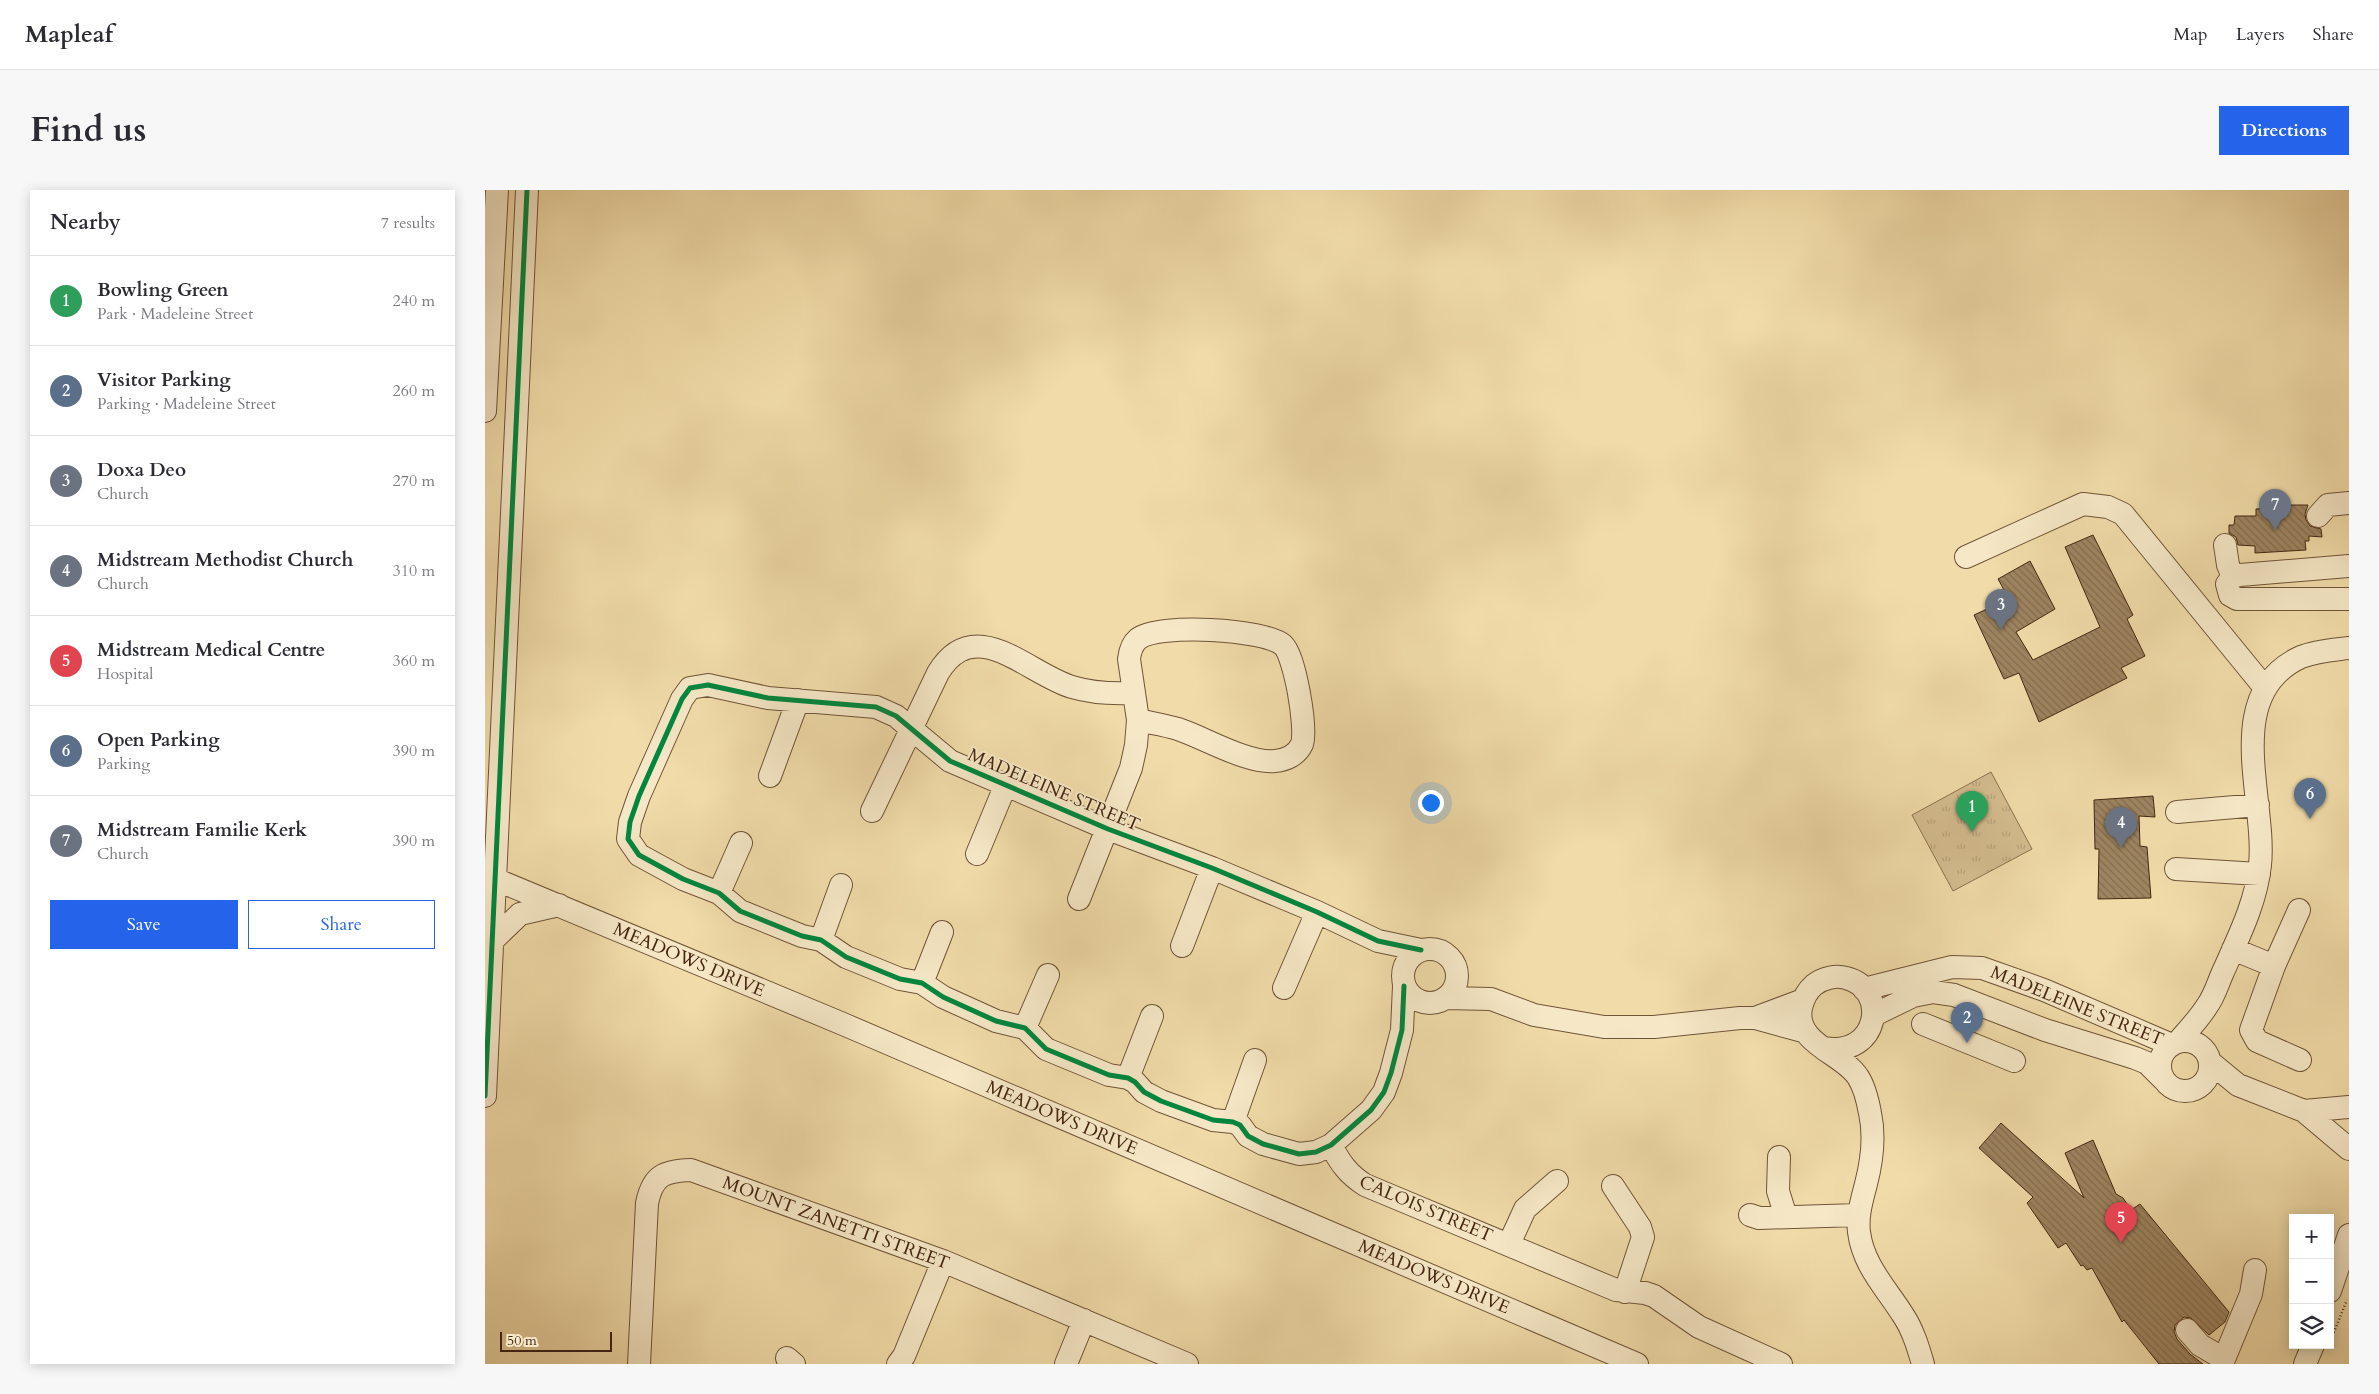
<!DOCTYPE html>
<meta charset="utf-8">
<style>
:root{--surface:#fff;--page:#f7f7f7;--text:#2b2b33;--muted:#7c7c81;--line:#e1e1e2;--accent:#2563eb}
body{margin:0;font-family:Cardo,serif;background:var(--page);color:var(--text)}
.controls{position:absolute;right:15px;bottom:15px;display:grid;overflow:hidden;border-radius:0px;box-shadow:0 2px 12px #0003}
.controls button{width:45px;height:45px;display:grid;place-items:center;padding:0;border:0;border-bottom:1px solid var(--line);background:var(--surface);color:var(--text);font:25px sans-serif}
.scale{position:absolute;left:15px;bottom:12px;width:112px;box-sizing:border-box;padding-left:5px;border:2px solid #452612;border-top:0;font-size:14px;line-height:18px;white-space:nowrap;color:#452612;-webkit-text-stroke:4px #f6e8c7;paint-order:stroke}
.you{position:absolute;left:945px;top:612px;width:18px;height:18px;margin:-12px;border:4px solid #fff;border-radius:50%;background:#1a73e8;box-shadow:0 0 0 8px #1a73e833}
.badge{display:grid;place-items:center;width:32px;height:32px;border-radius:50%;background:var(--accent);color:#fff;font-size:16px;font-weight:700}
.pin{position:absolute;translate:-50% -41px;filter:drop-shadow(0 1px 2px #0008)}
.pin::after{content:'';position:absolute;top:26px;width:18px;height:15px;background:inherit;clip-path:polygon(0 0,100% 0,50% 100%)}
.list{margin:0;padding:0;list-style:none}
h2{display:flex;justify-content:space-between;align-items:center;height:65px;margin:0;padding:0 20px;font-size:21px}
h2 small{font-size:16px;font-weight:400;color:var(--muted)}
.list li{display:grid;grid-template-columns:32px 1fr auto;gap:15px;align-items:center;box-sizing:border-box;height:90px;padding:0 20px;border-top:1px solid var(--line)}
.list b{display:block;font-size:19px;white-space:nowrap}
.list p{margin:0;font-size:16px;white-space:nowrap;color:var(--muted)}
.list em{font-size:16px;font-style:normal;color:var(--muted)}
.actions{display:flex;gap:10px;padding:15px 20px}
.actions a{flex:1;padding:11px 0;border:1px solid var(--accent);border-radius:0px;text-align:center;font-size:18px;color:var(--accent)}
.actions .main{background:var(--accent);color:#fff}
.icon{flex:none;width:28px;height:28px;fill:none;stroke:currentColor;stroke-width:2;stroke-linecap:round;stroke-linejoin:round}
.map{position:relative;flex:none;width:1864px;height:1174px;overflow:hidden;border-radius:0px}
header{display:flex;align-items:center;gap:30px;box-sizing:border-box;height:70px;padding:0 25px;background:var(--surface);border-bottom:1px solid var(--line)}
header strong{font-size:24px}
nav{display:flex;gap:28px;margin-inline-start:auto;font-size:18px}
.intro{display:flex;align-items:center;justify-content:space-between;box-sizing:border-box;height:120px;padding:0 30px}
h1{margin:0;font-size:35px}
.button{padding:12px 22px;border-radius:0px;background:var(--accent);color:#fff;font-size:18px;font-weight:700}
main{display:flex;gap:30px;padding:0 30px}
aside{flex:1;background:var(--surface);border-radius:0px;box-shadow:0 2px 12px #0003}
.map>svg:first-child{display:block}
.park{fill:url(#park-tufts);stroke:#8c7250}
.building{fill:url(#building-back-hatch);stroke:#452612}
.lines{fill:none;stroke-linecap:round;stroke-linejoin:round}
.minor-casing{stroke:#705438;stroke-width:24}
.path{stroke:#452612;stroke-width:2.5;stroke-dasharray:1 2.5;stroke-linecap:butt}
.minor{stroke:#f6e8c7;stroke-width:22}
.cycleway-casing{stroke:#f6e8c7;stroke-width:8}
.cycleway{stroke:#00873e;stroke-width:5}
.labels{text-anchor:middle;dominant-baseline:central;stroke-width:4;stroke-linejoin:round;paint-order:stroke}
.street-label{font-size:18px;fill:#452612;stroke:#f6e8c7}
</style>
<header>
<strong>Mapleaf</strong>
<nav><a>Map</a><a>Layers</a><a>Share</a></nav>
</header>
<div class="intro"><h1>Find us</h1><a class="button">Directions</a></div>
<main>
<aside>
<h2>Nearby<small>7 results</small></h2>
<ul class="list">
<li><span class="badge" style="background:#2e9e5b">1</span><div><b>Bowling Green</b><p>Park · Madeleine Street</p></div><em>240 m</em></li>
<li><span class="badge" style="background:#5c6f8a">2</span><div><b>Visitor Parking</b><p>Parking · Madeleine Street</p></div><em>260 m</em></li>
<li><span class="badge" style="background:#6b7280">3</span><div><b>Doxa Deo</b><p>Church</p></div><em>270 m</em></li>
<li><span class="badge" style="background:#6b7280">4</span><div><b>Midstream Methodist Church</b><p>Church</p></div><em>310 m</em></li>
<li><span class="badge" style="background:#e0444e">5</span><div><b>Midstream Medical Centre</b><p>Hospital</p></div><em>360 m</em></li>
<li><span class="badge" style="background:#5c6f8a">6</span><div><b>Open Parking</b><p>Parking</p></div><em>390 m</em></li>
<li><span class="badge" style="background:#6b7280">7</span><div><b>Midstream Familie Kerk</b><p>Church</p></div><em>390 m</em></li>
</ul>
<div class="actions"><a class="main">Save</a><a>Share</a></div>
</aside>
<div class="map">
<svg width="1864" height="1174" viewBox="0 0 1864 1174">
<defs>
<pattern id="park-tufts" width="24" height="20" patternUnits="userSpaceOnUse" patternTransform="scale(1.25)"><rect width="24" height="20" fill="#d4bd8f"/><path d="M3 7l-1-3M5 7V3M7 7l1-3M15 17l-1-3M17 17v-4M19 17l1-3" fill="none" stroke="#b7a27a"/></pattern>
<pattern id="building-back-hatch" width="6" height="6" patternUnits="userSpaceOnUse" patternTransform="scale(1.25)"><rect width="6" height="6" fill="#9e8561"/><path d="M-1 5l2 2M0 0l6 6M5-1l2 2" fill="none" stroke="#836d4f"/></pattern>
</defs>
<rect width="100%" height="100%" fill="#f1dca9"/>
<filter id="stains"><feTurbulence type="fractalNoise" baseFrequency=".004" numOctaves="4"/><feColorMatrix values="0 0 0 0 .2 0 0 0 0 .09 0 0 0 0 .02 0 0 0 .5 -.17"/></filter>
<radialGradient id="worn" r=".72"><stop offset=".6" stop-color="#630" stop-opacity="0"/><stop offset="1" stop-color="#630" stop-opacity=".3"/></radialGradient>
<path class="park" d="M1506,582L1547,659L1468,701L1427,625Z"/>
<path class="building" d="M1803,315H1823L1820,324L1821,330L1825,336L1836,339L1837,347L1824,346V351H1820L1821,360L1770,363V356L1753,355L1751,347L1744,343V335H1749L1750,326H1771V319L1803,317Z
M1608,345L1648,425L1642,429L1660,466L1636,478L1642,488L1554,532L1534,483L1519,489L1489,425L1524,409L1513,389L1545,371L1570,419L1531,442L1548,470L1615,437L1580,357Z
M1668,606L1670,627L1654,626L1655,656L1662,657L1666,708L1613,709L1614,659H1610L1609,610Z
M1516,933L1599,1008L1580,963L1608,950L1631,1004L1638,1008L1646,1020L1655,1014L1744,1122L1740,1132L1724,1145L1706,1128L1699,1127L1690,1135L1689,1142L1692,1149L1705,1164L1718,1174H1674L1639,1130L1637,1132L1607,1078L1602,1080L1598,1075L1596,1076L1581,1053L1573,1058L1542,1013L1548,1007L1494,958Z"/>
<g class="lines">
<g class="minor-casing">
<path id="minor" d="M0,221L12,0
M1833,326L1843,315L1864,313
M1740,355L1743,375L1748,387
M1481,367L1598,314L1623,317L1638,324L1780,498
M1864,376L1755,385L1748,387L1742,394L1745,405L1752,409H1864
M285,586L313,510
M387,621L453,483C490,422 543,484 587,497C607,503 627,504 648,503
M1692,622L1773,615
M492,664L521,594
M1691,679L1774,684
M0,685L358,834L1152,1174
M234,703L256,653
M594,709L646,578L651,555L653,530L644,469C645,461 647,454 653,449C673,433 779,439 798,455C810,466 822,538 817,554C812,565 801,570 790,571C763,574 720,548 693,539C680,535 666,533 653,530
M1814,720L1789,776L1766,840L1772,851L1815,870
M336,750L356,695
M7,751L35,724L74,715
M697,756L727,678
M1748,759L1789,776
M918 786a27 27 0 1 1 54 0a27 27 0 1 1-54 0Z
M437,793L457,742
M919,796L917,840L906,883L899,902L886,920L846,955L831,962L814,964L778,954L763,946L755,935L748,932L728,930L676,911L659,902L650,892L643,888L624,885L561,859L540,838L511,831L458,807L437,793L415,789L361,767L336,750L317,746L255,721L234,703L198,689L154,665L143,649L145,632L154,606L197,509L205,498L223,495L283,508L391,517L411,526L465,571L623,639L727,678L832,722L893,751L936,760
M799,798L832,722
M1379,799L1467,777L1497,778L1559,800L1687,855
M960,808L1006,809L1049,825L1119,837H1169L1255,828H1270L1321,842
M1389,825L1428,806L1448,802L1469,805L1560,840L1650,868L1662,873L1678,889
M1270,828L1318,810
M1438,834L1529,871
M540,838L563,785
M1675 876a25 25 0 1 1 50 0a25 25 0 1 1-50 0Z
M1693,852C1703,840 1714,829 1722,816C1729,807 1733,793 1738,782C1753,748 1771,713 1775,675C1782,610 1735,504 1816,467C1831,461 1848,460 1864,458
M1339,858C1394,868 1405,799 1361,788C1351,785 1338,788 1329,795C1322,801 1318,809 1316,818C1309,854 1358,863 1373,887C1379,896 1383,912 1385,923C1390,946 1387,971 1381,994C1377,1010 1372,1025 1374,1042C1378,1075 1401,1098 1418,1125C1428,1140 1433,1157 1438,1174
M1725,872L1753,895L1819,921L1864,959
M643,888L667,826
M0,906L42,0
M1819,921L1864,917
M748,932L770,870
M846,955C855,973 863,984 880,995L1131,1100L1160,1103L1169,1106L1214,1137L1296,1174
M1294,967L1293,1001L1301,1027
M1128,996L1155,1037L1158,1047L1140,1102
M1265,1025L1274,1028L1373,1025
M1024,1054L1040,1019L1072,991
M1845,1101L1864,1045
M1702,1140L1715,1155L1739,1169
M302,1168L309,1174
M154,1174L162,1013C168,985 179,981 206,980L458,1071L702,1174
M413,1174L419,1166L458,1071
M581,1174L599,1130
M1737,1174L1766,1104L1770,1080
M1820,1174L1828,1155"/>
</g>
<path class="path" d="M1846,1149L1862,1110"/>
<use href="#minor" class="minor"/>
<g class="cycleway-casing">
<path id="cycleway" d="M919,796L917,840L906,883L899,902L886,920L846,955L831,962L814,964L778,954L763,946L755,935L748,932L728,930L676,911L659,902L650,892L643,888L624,885L561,859L540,838L511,831L458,807L437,793L415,789L361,767L336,750L317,746L255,721L234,703L198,689L154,665L143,649L145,632L154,606L197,509L205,498L223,495L283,508L391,517L411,526L465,571L623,639L727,678L832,722L893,751L936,760
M0,906L42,0"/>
</g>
<use href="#cycleway" class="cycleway"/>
</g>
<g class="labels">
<g class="street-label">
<text transform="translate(569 600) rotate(23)">MADELEINE STREET</text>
<text transform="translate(204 770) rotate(23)">MEADOWS DRIVE</text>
<text transform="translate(1592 816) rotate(22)">MADELEINE STREET</text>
<text transform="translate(577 928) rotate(23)">MEADOWS DRIVE</text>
<text transform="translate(941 1019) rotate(23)">CALOIS STREET</text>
<text transform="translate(351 1033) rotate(20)">MOUNT ZANETTI STREET</text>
<text transform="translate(949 1087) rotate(23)">MEADOWS DRIVE</text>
</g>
</g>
<rect width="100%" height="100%" filter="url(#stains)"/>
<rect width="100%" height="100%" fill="url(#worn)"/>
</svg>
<div class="controls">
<button>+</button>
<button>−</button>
<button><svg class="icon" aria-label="layers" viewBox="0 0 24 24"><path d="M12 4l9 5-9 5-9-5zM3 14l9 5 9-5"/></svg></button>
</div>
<div class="scale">50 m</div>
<div class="you"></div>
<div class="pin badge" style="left:1487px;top:642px;background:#2e9e5b">1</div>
<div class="pin badge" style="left:1482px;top:853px;background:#5c6f8a">2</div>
<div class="pin badge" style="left:1516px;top:440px;background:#6b7280">3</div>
<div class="pin badge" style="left:1636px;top:658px;background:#6b7280">4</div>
<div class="pin badge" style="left:1636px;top:1053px;background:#e0444e">5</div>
<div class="pin badge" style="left:1825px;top:629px;background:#5c6f8a">6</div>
<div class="pin badge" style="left:1790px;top:340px;background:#6b7280">7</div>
</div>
</main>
